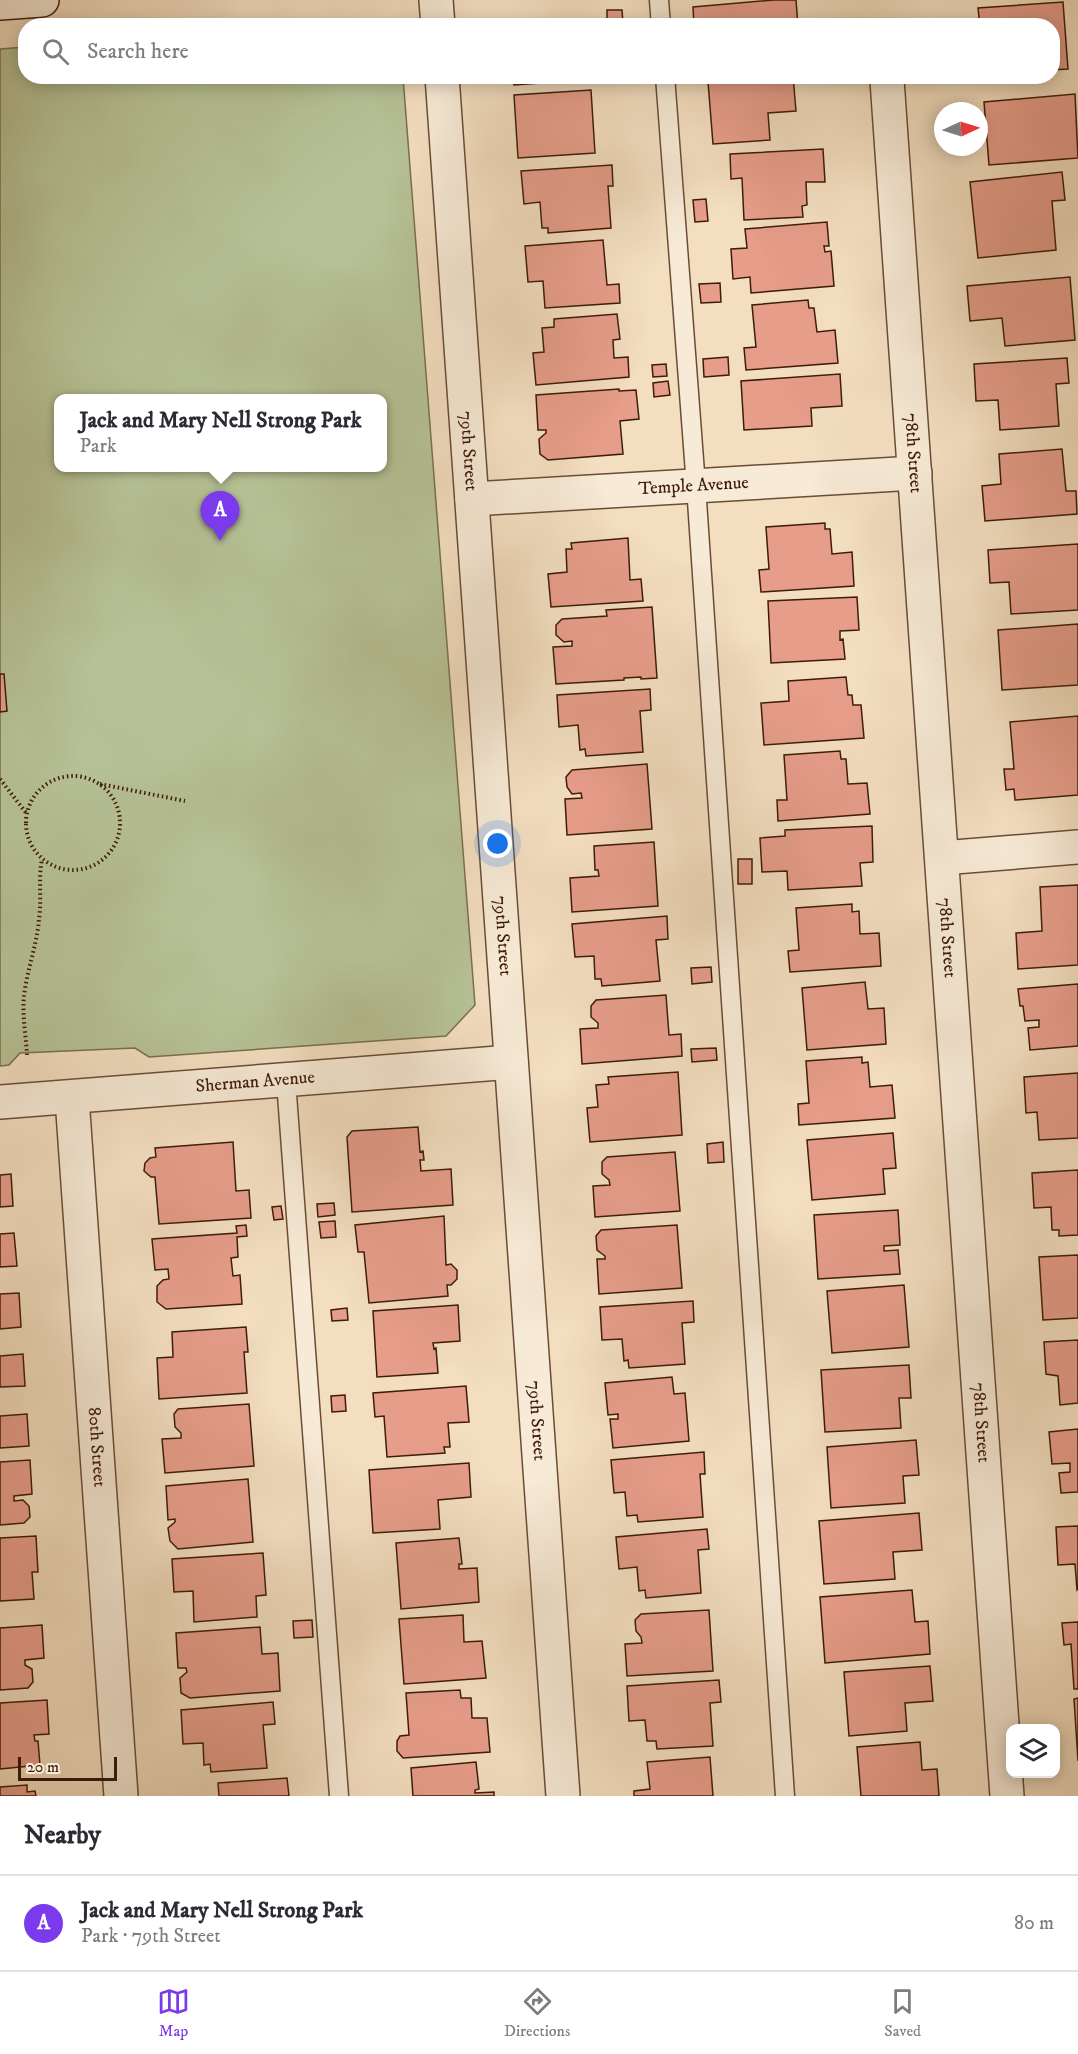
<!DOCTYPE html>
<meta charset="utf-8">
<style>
:root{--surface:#fff;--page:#f2f2f3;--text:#2b2b33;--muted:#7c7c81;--line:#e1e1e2;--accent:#7c3aed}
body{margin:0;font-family:"IM FELL DW Pica",serif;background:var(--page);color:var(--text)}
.controls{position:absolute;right:18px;bottom:18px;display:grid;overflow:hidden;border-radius:12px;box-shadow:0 3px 15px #0003}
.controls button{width:54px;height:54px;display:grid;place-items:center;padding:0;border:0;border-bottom:2px solid var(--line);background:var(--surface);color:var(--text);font:30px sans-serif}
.compass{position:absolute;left:934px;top:102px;width:54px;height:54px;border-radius:50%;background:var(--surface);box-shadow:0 3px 15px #0003;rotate:86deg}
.scale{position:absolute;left:18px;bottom:15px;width:99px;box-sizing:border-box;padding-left:6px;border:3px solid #3d1c08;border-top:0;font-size:16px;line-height:21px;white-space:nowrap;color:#3d1c08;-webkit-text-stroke:4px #f7ead6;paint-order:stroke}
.you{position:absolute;left:498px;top:844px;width:21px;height:21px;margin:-15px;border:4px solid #fff;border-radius:50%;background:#1a73e8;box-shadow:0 0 0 9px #1a73e833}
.badge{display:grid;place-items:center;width:39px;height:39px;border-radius:50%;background:var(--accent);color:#fff;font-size:20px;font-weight:700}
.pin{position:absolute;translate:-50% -50px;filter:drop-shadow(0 2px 3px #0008)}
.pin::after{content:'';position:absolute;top:32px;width:21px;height:18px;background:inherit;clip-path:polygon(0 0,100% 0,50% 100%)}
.popup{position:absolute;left:54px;top:394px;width:333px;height:78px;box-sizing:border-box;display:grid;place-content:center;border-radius:12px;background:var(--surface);filter:drop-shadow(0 2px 4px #0005);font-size:20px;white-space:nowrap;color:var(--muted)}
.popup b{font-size:22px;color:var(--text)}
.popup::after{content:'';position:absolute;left:50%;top:100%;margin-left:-12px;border:12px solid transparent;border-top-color:var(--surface)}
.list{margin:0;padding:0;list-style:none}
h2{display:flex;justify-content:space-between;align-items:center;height:78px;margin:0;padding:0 24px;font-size:26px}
h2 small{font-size:20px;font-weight:400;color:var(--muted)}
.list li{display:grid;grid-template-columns:39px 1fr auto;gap:18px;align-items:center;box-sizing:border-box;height:96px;padding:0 24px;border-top:2px solid var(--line)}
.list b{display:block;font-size:22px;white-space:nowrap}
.list p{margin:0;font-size:20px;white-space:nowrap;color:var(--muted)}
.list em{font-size:20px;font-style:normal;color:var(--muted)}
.icon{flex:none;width:33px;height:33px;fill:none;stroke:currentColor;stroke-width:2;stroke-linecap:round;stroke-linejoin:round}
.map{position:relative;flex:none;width:1078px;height:1796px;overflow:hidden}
.search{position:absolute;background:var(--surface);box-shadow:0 3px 15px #0003;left:18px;right:18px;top:18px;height:66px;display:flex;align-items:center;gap:15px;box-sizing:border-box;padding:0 21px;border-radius:24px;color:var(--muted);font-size:22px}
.sheet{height:174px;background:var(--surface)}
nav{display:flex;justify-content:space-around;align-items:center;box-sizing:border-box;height:84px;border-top:2px solid var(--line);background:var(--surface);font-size:16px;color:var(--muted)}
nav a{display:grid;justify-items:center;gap:3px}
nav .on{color:var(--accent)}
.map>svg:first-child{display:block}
.green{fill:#b6c296;stroke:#7a6f4f;stroke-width:1.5;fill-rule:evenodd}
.building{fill:#e69d8a;stroke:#3d1c08;stroke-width:1.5}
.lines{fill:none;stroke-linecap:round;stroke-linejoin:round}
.lane-casing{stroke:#6a4c36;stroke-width:21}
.street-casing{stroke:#6a4c36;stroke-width:36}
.secondary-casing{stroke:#3d1c08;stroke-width:36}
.path{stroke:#3d1c08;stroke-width:4;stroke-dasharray:1.5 3;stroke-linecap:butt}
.lane{stroke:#f7ead6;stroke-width:18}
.street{stroke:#f7ead6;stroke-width:33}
.secondary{stroke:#f7ead6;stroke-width:33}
.labels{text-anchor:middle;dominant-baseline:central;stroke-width:4.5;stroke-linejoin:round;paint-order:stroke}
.street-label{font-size:18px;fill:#3d1c08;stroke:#f7ead6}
</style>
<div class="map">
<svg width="1078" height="1796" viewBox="0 0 1078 1796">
<rect width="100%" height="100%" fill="#f3dec0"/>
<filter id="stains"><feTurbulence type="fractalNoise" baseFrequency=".00333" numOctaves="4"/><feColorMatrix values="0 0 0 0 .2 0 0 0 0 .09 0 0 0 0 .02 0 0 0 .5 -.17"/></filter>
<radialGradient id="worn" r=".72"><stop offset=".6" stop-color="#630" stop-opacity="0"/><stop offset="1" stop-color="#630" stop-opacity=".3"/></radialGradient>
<path class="green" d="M25,47L26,76L403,77L475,1005L446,1036L149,1057L135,1048L20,1053L9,1065L0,1066V49ZM58,398H382V468H58Z"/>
<path class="building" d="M774,0H796L798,26H694L693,7Z
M1063,2L1068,69L1052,70V26H980L978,8Z
M607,10H622L623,22L607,23Z
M514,76H613V78L514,85Z
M793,76L796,111L768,113L770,140L713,144L708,82Z
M591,90L595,153L518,158L514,95Z
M1075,94L1078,158L989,165L984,102Z
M823,149L825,182H806L807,205L802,206L803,217L744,220L742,178L731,179L730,154Z
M612,165L613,186H608L611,228L548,233V228H542L540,202L524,204L521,171Z
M1062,172L1065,200L1052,201L1056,250L978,258L970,182Z
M706,199L708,221L695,222L693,200Z
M827,222L829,246H824L825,252L831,251L834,286L751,293L750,277L733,279L731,249L747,248L745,229Z
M603,240L607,285L619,284L620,303L545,308L543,281L528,282L525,246Z
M1070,277L1075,340L1005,346L1002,318L970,321L967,286Z
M720,283L721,302L701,303L699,284Z
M808,300L809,308H814L817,332L835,330L838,363L746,370L744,348L756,347L752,305Z
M617,314L620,339L613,340L614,358L628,357L629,377L536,385L533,353L544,352L542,328L554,327V319Z
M728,357L729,375L704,377L703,359Z
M1067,358L1069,383L1056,384L1059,426L1000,430L998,400L976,401L974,364Z
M666,364L667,376L653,377L652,365Z
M840,374L842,406L811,408L812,426L744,430L741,381Z
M668,381L670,395L654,397L653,383Z
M619,389V391L636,390L639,419L620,421L623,454L548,460L540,454L539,439L546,433V430H538L536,395Z
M1062,449L1066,491H1076L1077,514L985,521L982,486L1001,484L999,454Z
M825,523V529H830L832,554L852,552L854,586L761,592L759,570L769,569L766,527Z
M628,538L630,580L641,579L643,601L551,607L548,574L567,572L566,549H572L571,543Z
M1078,544V610L1011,614L1009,582L990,583L988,550Z
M857,597L859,630L840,631V640L843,639L845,659L771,663L768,601Z
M652,607L657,678L641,679V677L624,678V680L556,684L553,647L572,646V641L564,642L556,635V625L562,619L607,616L606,610Z
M1078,624V685L1002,690L998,630Z
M0,674H4L7,711L0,712Z
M846,677L848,695H852L853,705H861L864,738L764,745L761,703L789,701L788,681Z
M650,689L651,710L640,711L643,752L586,756L585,749L580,750L578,725L559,727L557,695Z
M1078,716V795L1015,800L1014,789L1006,790L1004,769H1014L1010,722Z
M840,751L841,759H846L848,784L867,783L870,814L778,821L777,800H787L784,755Z
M647,764L652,829L567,835L565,799L582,798L581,793L572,794L567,787L566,777L572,770Z
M872,826L873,862L860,863L862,886L788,890L787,871L762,872L760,838L785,836V830Z
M654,842L658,906L572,912L570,878L599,876L598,870H595L594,846Z
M738,859H752V884H738Z
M1078,885V965L1018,969L1016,933L1042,931L1040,887Z
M852,904V912L859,911L860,934L879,933L881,966L790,972L788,951L799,950L796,908Z
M667,916L668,939L656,940L660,981L602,986L601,979H595L594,956L575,957L572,924Z
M711,967L712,982L692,984L691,968Z
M865,982L868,1009L884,1008L886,1044L807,1050L802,988Z
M1078,984V1046L1030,1050L1028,1028L1039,1027V1020L1025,1021L1023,1006H1020L1018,989Z
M666,995L669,1035L681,1034L682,1056L582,1064L580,1029L598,1028V1023L591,1017V1006L596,1000Z
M716,1048L717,1060L692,1062L691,1049Z
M862,1057V1063L868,1062L870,1087L892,1085L895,1118L799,1125L798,1104L809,1103L806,1061Z
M678,1072L682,1135L590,1142L587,1108L598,1107L596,1085L609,1084L608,1077Z
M1078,1073V1138L1039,1140L1037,1112L1026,1113L1024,1077Z
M418,1127L420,1152L423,1151L424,1160H420L421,1171L451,1169L453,1205L352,1212L347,1137L352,1131Z
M893,1133L896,1168L883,1169L885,1194L812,1200L807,1140Z
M233,1142L236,1191L249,1190L251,1218L159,1224L155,1177H151L144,1171L145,1163L150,1158L156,1157L155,1148Z
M723,1142L724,1162L708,1163L707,1144Z
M675,1152L680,1211L595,1217L593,1186L610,1185L609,1180L602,1174V1162L607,1157Z
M1078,1170V1235L1059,1236V1230H1052L1051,1207L1034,1208L1032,1173Z
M11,1174L13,1206L0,1207V1175Z
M334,1203L335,1215L318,1217L317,1204Z
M281,1206L283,1219L274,1220L272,1207Z
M898,1210L900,1245L884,1246V1251L898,1250L900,1274L818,1279L814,1215Z
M444,1216L446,1265L451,1264L457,1270V1279L451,1285H447L448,1296L369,1303L364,1252H358L355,1225Z
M335,1221L336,1237L321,1238L319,1222Z
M246,1225L247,1236L237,1237L238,1257L231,1258L233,1276L240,1275L242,1304L166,1309L157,1302V1286L163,1280L169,1279L168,1269L155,1270L152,1239L237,1233L236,1226Z
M677,1225L682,1288L599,1294L597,1259H605V1256L597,1250L596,1236L601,1230Z
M14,1233L17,1266L0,1267V1234Z
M1078,1255V1318L1043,1320L1039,1257Z
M904,1285L909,1347L832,1353L827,1291Z
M19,1293L21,1327L0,1329V1294Z
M693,1301L694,1322L682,1323L685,1364L629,1368L628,1360L624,1361L622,1339L602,1340L600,1307Z
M458,1305L460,1341L433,1343L434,1349L436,1348L438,1373L377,1377L373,1311Z
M347,1308L348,1320L332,1321L331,1310Z
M246,1327L248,1352H244L247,1393L159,1399L157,1358L173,1357L172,1332Z
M1078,1340V1403L1060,1405L1058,1376L1046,1374L1044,1342Z
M23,1354L25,1386L0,1387V1356Z
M909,1365L911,1398H899L901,1428L825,1432L821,1370Z
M672,1377L674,1394L685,1393L689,1441L613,1448L610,1419H618V1414L608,1415L605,1383Z
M466,1386L469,1422L448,1423L450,1447H444L445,1453L387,1457L384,1416L375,1417L373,1393Z
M345,1395L346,1411L332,1412L331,1396Z
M249,1404L254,1466L165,1473L162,1439L181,1438V1433L175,1427L174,1414L178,1409Z
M27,1414L29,1446L0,1448V1416Z
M1078,1429V1492L1061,1493L1059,1473L1070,1472V1463L1052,1464L1049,1432Z
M916,1440L919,1475L903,1476L905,1503L831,1508L827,1447Z
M704,1452L705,1474H700L703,1517L638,1522L637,1515L627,1516L625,1492L614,1493L611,1460Z
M30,1460L32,1494L14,1496V1501L23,1500L29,1506L30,1517L24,1523L0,1525V1462Z
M469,1463L471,1497L438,1500L440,1529L373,1533L369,1470Z
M248,1479L253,1542L178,1549L170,1541L168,1528L175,1522V1519L168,1520L166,1486Z
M919,1513L922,1550L893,1552L895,1579L824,1584L819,1521Z
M1078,1526V1589L1077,1590L1075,1564L1058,1565L1056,1527Z
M707,1529L709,1549L698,1550L701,1593L646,1598L645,1590L639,1591L637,1567L619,1569L616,1537Z
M36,1536L38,1572H32L34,1599L0,1601V1538Z
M459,1538L462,1564H459V1569L477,1568L479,1602L401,1609L396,1543Z
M263,1553L266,1595L256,1596L257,1617L194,1622L193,1591L174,1592L172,1559Z
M912,1590L915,1622L928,1621L930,1654L825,1663L820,1597Z
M709,1610L713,1671L627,1676L625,1644L642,1643L641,1637L636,1631L635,1620L641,1614Z
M463,1615L464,1642L482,1641L486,1678L404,1684L399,1619Z
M312,1620L313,1637L294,1638L293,1621Z
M1078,1622V1689H1074L1071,1644L1064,1645L1062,1623Z
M42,1625L44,1658L25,1660V1665L32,1669L33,1682L28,1688L0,1690V1628Z
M260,1627L262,1654L278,1653L280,1691L190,1698L181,1693L180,1678L187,1672L186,1668H178L176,1633Z
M930,1666L933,1701L905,1703L907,1731L849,1736L844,1672Z
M719,1680L721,1702L710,1703L713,1746L657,1749L656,1741H647L645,1720L629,1721L627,1686Z
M460,1690L461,1698H471L472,1718H487L490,1752L403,1758L397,1751V1741L400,1736L409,1735L406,1693Z
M1078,1698V1761L1074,1699Z
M47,1700L49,1734L34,1735L35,1741H38L40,1765L0,1769V1703Z
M273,1702L275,1724L263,1725L267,1768L211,1772L210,1764L204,1765L203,1743L183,1744L181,1710Z
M920,1742L922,1770L937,1769L939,1796H861L857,1747Z
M710,1757L713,1796H634V1791L650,1789L647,1762Z
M476,1762L479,1789L475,1790V1793L494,1792V1796H413L411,1768Z
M287,1778L289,1796H219L218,1783Z
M27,1785V1792L35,1791L36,1796H0V1787Z"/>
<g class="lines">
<g class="lane-casing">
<path id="lane" d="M659,0L661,26
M665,76L696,486L785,1796
M286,1081L339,1796"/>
</g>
<g class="street-casing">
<g id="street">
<path d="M436,0L438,26"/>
<path id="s1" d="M442,76L563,1796"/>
<path id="s2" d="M887,80L1007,1796"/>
<path id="s3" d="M472,499L915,473"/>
<path d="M942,858L1078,847"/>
<path id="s4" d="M72,1098L121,1796"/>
<path id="s5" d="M0,1102L511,1062"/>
</g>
</g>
<g class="secondary-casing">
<path id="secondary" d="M0,3L42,0"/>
</g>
<path class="path" d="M26 823a47 47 0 1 1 94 0a47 47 0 1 1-94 0Z
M0,779L27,814
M100,784L185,801
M27,1055C26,1036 22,1015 24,996C27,970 37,945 39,919C42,899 38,879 42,859"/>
<use href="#lane" class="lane"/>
<use href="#street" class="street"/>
<use href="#secondary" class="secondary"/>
</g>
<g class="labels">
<g class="street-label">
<text stroke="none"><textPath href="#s1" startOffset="376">79th Street</textPath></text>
<text stroke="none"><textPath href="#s2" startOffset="374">78th Street</textPath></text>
<text stroke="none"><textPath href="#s3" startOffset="222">Temple Avenue</textPath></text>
<text stroke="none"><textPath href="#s1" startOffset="862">79th Street</textPath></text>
<text stroke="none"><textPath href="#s2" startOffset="860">78th Street</textPath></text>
<text stroke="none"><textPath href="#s5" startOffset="256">Sherman Avenue</textPath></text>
<text stroke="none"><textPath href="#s1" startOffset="1348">79th Street</textPath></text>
<text stroke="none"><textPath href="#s2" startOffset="1346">78th Street</textPath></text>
<text stroke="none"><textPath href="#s4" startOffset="350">80th Street</textPath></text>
</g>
</g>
<rect width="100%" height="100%" filter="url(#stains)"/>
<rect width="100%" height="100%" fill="url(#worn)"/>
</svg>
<div class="controls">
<button><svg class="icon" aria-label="layers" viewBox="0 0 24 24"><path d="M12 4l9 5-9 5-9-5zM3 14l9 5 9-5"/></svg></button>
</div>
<svg class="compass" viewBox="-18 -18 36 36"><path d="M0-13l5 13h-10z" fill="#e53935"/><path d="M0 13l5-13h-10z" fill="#7c7c81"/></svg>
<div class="scale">20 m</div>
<div class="you"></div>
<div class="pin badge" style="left:220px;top:541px">A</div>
<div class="popup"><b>Jack and Mary Nell Strong Park</b>Park</div>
<div class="search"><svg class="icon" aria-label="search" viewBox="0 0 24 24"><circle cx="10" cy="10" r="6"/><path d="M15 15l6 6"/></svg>Search here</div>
</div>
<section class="sheet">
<h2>Nearby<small></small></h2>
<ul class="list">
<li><span class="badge">A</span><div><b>Jack and Mary Nell Strong Park</b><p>Park · 79th Street</p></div><em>80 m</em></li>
</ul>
</section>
<nav>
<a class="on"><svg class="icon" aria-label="map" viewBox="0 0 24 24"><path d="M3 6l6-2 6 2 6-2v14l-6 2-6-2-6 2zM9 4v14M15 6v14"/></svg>Map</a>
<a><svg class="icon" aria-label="directions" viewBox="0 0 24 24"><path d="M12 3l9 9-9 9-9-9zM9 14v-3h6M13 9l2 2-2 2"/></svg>Directions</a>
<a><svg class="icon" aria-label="saved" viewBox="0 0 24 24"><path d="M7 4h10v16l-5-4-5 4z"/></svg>Saved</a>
</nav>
